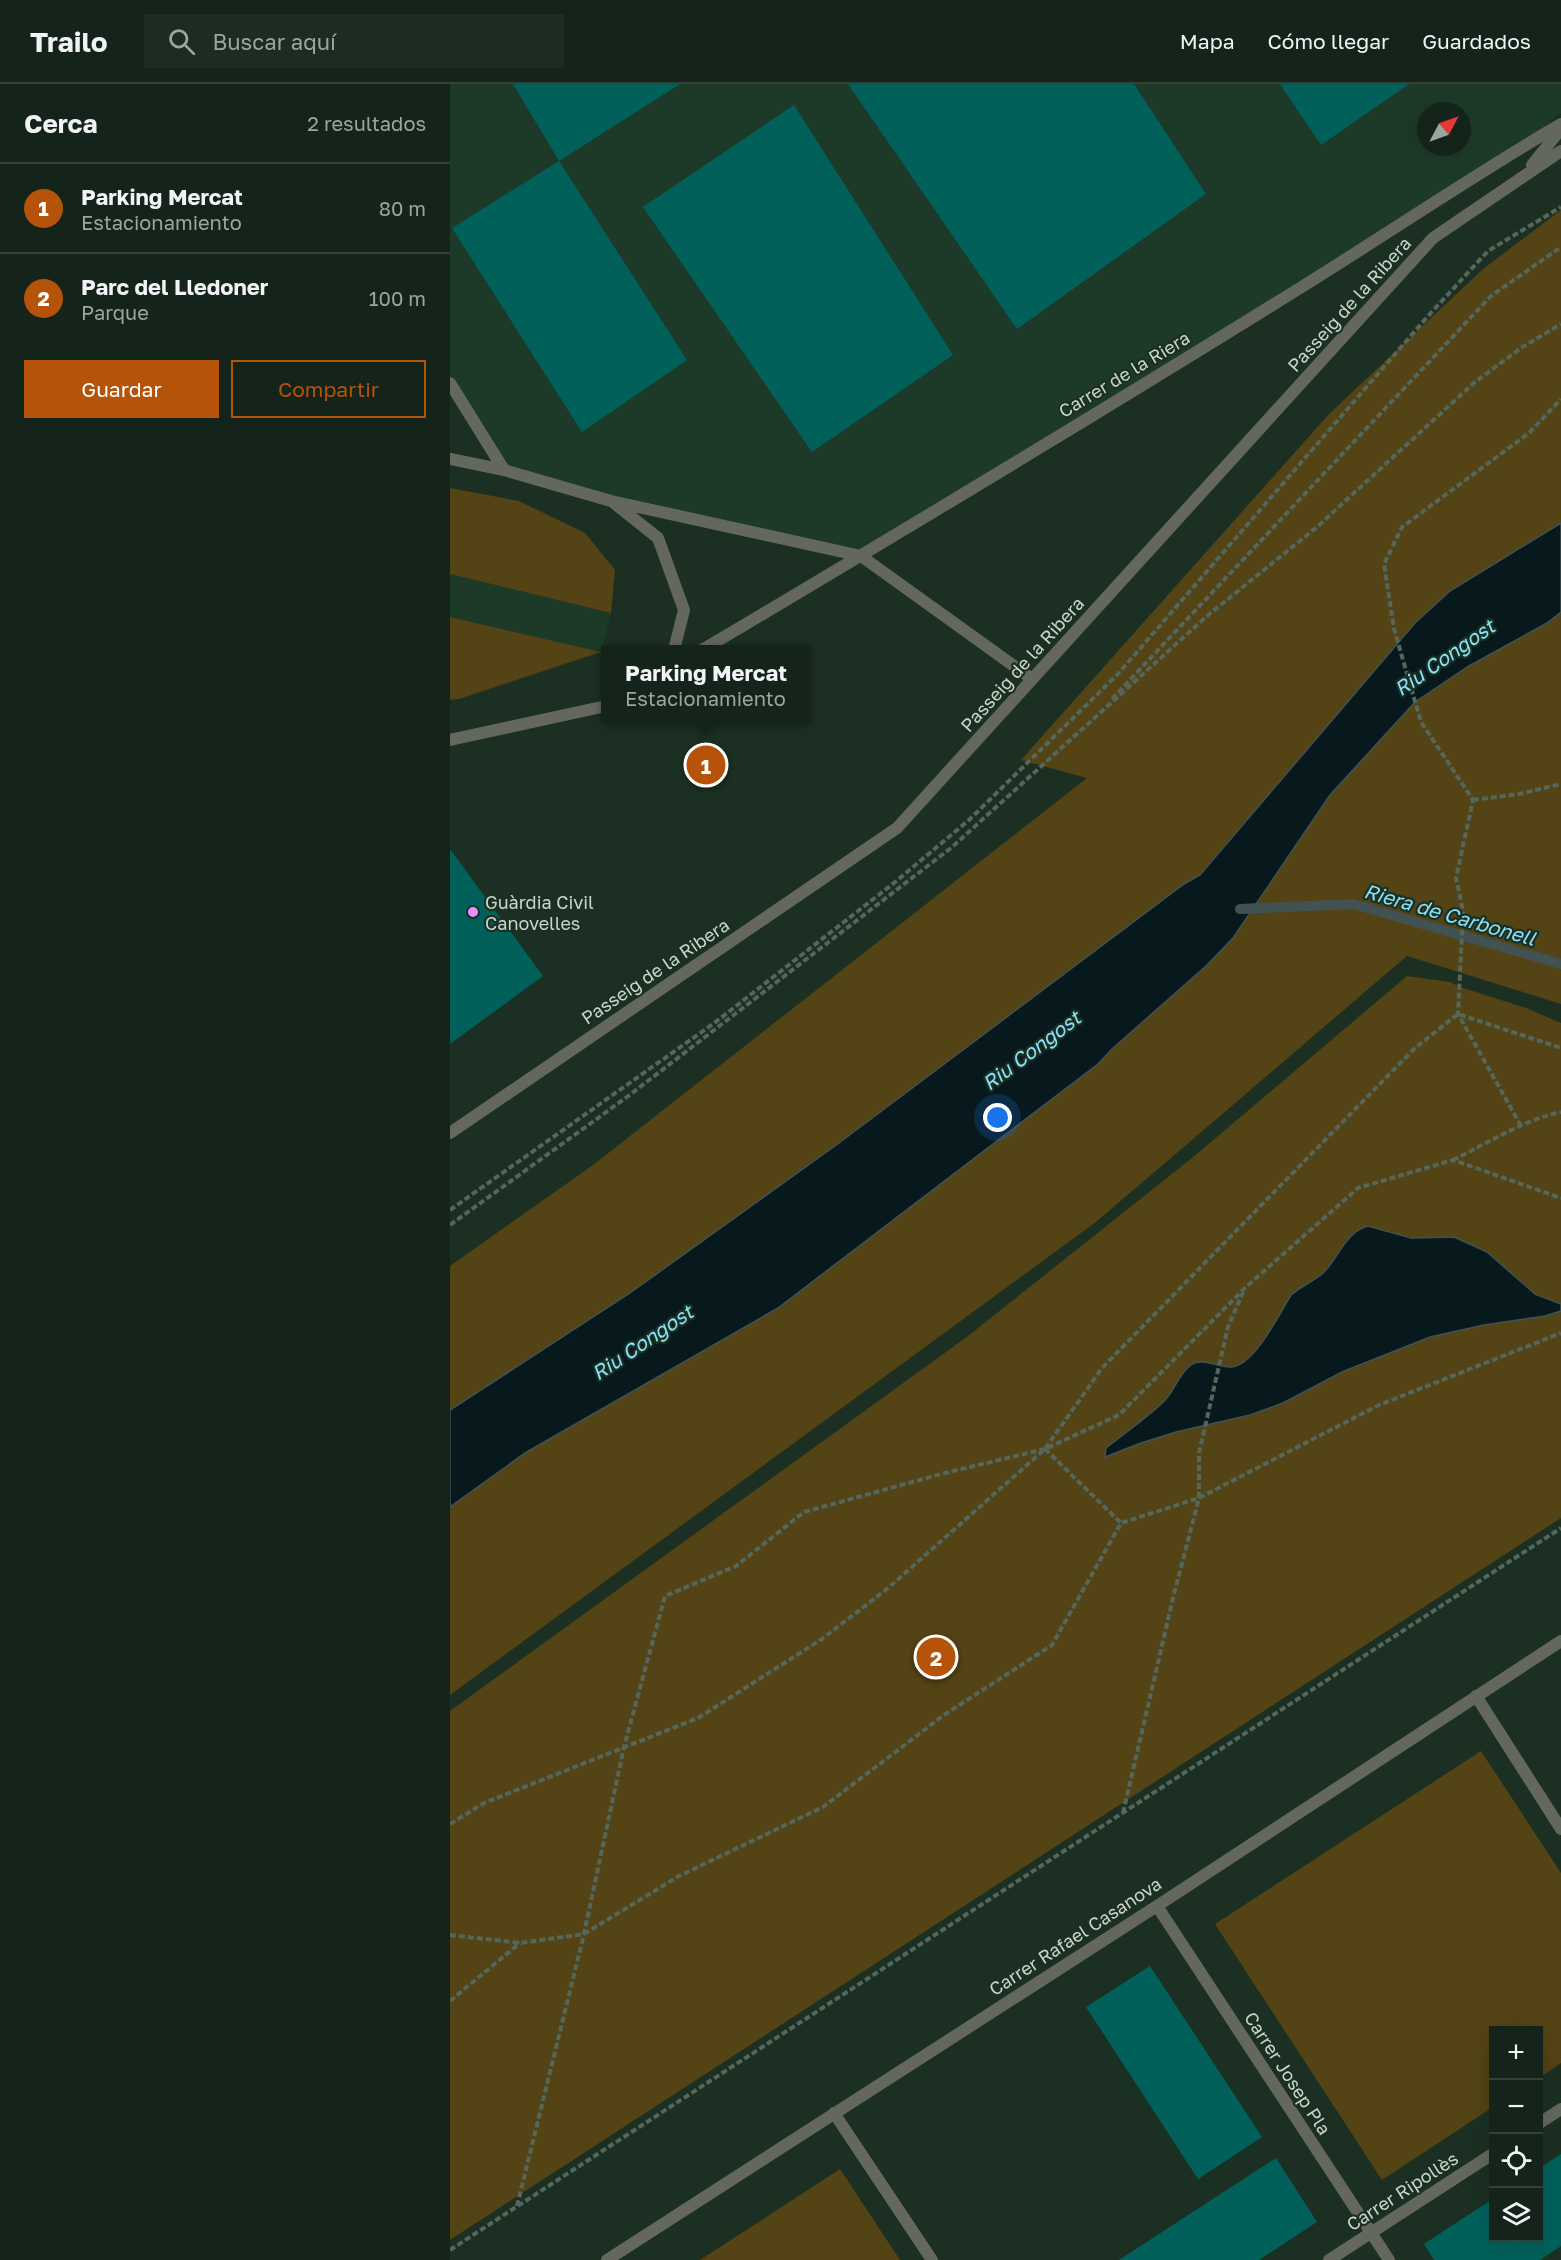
<!DOCTYPE html>
<html lang="es">
<meta charset="utf-8">
<style>
:root{--surface:#14241a;--page:#1d2c23;--text:#f1f3f6;--muted:#9da4a2;--line:#334139;--accent:#b45309}
body{margin:0;font-family:"Golos Text",sans-serif;background:var(--page);color:var(--text)}
.controls{position:absolute;right:18px;bottom:18px;display:grid;overflow:hidden;border-radius:0px;box-shadow:0 6px 24px #0002}
.controls button{width:54px;height:54px;display:grid;place-items:center;padding:0;border:0;border-bottom:2px solid var(--line);background:var(--surface);color:var(--text);font:30px sans-serif}
.compass{position:absolute;left:967px;top:18px;width:54px;height:54px;border-radius:50%;background:var(--surface);box-shadow:0 6px 24px #0002;rotate:49deg}
.you{position:absolute;left:548px;top:1034px;width:21px;height:21px;margin:-15px;border:4px solid #fff;border-radius:50%;background:#1a73e8;box-shadow:0 0 0 9px #1a73e833}
.badge{display:grid;place-items:center;width:39px;height:39px;border-radius:50%;background:var(--accent);color:#fff;font-size:20px;font-weight:700}
.pin{position:absolute;translate:-50% -50%;border:3px solid #fff;box-shadow:0 2px 6px #0006}
.popup{position:absolute;left:151px;top:561px;width:210px;height:78px;box-sizing:border-box;display:grid;place-content:center;border-radius:0px;background:var(--surface);filter:drop-shadow(0 2px 4px #0005);font-size:20px;white-space:nowrap;color:var(--muted)}
.popup b{font-size:22px;color:var(--text)}
.popup::after{content:'';position:absolute;left:50%;top:100%;margin-left:-12px;border:12px solid transparent;border-top-color:var(--surface)}
.list{margin:0;padding:0;list-style:none}
h2{display:flex;justify-content:space-between;align-items:center;height:78px;margin:0;padding:0 24px;font-size:26px}
h2 small{font-size:20px;font-weight:400;color:var(--muted)}
.list li{display:grid;grid-template-columns:39px 1fr auto;gap:18px;align-items:center;box-sizing:border-box;height:90px;padding:0 24px;border-top:2px solid var(--line)}
.list b{display:block;font-size:22px;white-space:nowrap}
.list p{margin:0;font-size:20px;white-space:nowrap;color:var(--muted)}
.list em{font-size:20px;font-style:normal;color:var(--muted)}
.actions{display:flex;gap:12px;padding:18px 24px}
.actions a{flex:1;padding:14px 0;border:2px solid var(--accent);border-radius:0px;text-align:center;font-size:21px;color:var(--accent)}
.actions .main{background:var(--accent);color:#fff}
.icon{flex:none;width:33px;height:33px;fill:none;stroke:currentColor;stroke-width:2;stroke-linecap:round;stroke-linejoin:round}
.map{position:relative;flex:none;width:1111px;height:2176px;overflow:hidden}
header{display:flex;align-items:center;gap:36px;box-sizing:border-box;height:84px;padding:0 30px;background:var(--surface);border-bottom:2px solid var(--line)}
header strong{font-size:28px}
nav{display:flex;gap:33px;margin-inline-start:auto;font-size:21px}
.search{width:420px;height:54px;background:var(--page);display:flex;align-items:center;gap:15px;box-sizing:border-box;padding:0 21px;border-radius:0px;color:var(--muted);font-size:22px}
main{display:flex}
aside{flex:1;background:var(--surface)}
.map>svg:first-child{display:block}
.built{fill:#1d3a28;fill-rule:evenodd}
.green{fill:#534315}
.water{fill:#08191e;stroke:#425252;stroke-width:1.5}
.lines{fill:none;stroke-linecap:round;stroke-linejoin:round}
.stream{stroke:#425252;stroke-width:10}
.building{fill:#02605b}
.path{stroke:#54675a;stroke-width:4;stroke-dasharray:6 3;stroke-linecap:butt}
.pedestrian{stroke:#64675d;stroke-width:12}
.minor{stroke:#64675d;stroke-width:12}
.poi-dot{fill:#e98efe;stroke:#1b3022;stroke-width:2}
.labels{text-anchor:middle;dominant-baseline:central;stroke-width:4.5;stroke-linejoin:round;paint-order:stroke}
.street-label{font-size:18px;fill:#c9d6cc;stroke:#1b3022}
.poi-label{font-size:18px;fill:#c9d6cc;stroke:#1b3022;text-anchor:start}
.water-label{font-size:20px;font-style:italic;fill:#88e2fe;stroke:#1b3022}
</style>
<header>
<strong>Trailo</strong>
<div class="search"><svg class="icon" aria-label="search" viewBox="0 0 24 24"><circle cx="10" cy="10" r="6"/><path d="M15 15l6 6"/></svg>Buscar aquí</div>
<nav><a>Mapa</a><a>Cómo llegar</a><a>Guardados</a></nav>
</header>
<main>
<aside>
<h2>Cerca<small>2 resultados</small></h2>
<ul class="list">
<li><span class="badge">1</span><div><b>Parking Mercat</b><p>Estacionamiento</p></div><em>80 m</em></li>
<li><span class="badge">2</span><div><b>Parc del Lledoner</b><p>Parque</p></div><em>100 m</em></li>
</ul>
<div class="actions"><a class="main">Guardar</a><a>Compartir</a></div>
</aside>
<div class="map">
<svg width="1111" height="2176" viewBox="0 0 1111 2176">
<rect width="100%" height="100%" fill="#1b3022"/>
<path class="built" d="M0,0H1111V29L1058,71L411,472L54,386L0,299ZM976,27H1012V63H976Z
M0,490L161,529L151,568L0,533Z"/>
<path class="green" d="M1111,126V439L1000,507L965,539L750,791L734,800L389,1059L180,1209L0,1326V1182L143,1081L637,694L571,676L879,330L1033,185Z
M0,404L69,417L135,449L165,486L161,529L0,490Z
M1111,528V920L957,872L646,1138L0,1611V1423L75,1369L328,1224L648,980L662,965L756,882L783,854L880,711L965,618L1019,582L1097,539Z
M0,533L151,568L9,615L0,616Z
M957,892L1000,898L1010,903L1076,924L1111,939V1434L0,2156V1627L518,1252L742,1074Z
M1031,1667L1111,1789V1979L1089,1994L1088,1946H1044L1043,2023L932,2096L765,1840Z
M390,2085L450,2176H250Z"/>
<path class="water" d="M1111,439V528L1097,539L1019,582L965,618L880,711L783,854L756,882L662,965L648,980L328,1224L75,1369L0,1423V1326L180,1209L389,1059L734,800L750,791L965,539L1000,507Z
M918,1142L961,1154L1004,1153L1037,1168L1085,1210L1111,1220V1227L1095,1232L1034,1241L980,1253L892,1288L833,1319L800,1331L726,1348L691,1359L655,1373L656,1364C674,1349 703,1330 717,1314C726,1303 729,1290 741,1281C752,1273 769,1284 781,1283C804,1282 830,1229 841,1211C851,1202 863,1198 873,1189C888,1175 896,1147 918,1142Z"/>
<g class="lines">
<path class="stream" d="M790,825L903,820L1111,880"/>
</g>
<path class="building" d="M63,0H230L109,77Z
M398,0H684L756,110L567,245Z
M830,0H959L871,61Z
M344,21L503,271L362,368L193,123Z
M109,77L237,276L132,348L2,144Z
M0,765L93,892L0,960Z
M700,1882L812,2053L748,2095L636,1923Z
M1111,2070V2162L1090,2176H984L974,2160L1044,2114V2154H1088V2085Z
M826,2074L867,2138L809,2176H669Z"/>
<g class="lines">
<path class="path" d="M662,615L1041,212L1111,163
M1023,716L1069,710L1111,700
M1071,1042L1008,930L1013,827L1006,794L1023,716L971,638L944,545L934,480L952,443L1079,349L1111,315
M1003,1076C1038,1059 1073,1036 1111,1028
M0,1126L263,940L444,799L519,736L668,590L978,232L1038,167L1111,123
M0,1141L177,1013L501,764L757,532L867,443L1025,298L1071,264L1111,240
M595,1365L671,1439
M673,1729L723,1514L749,1414V1369L778,1243L794,1206
M0,1740L34,1719L248,1634L372,1555L437,1505L595,1365L652,1284L965,964L1008,930L1111,964
M0,1851L70,1859L134,1850L229,1792L373,1723L494,1631L602,1561L671,1439L749,1414L929,1321L1111,1249
M0,1917L70,1859
M67,2122L134,1850L174,1663L215,1512L286,1482L354,1428L495,1389L595,1365L669,1331L796,1203L908,1104L1003,1076L1111,1114
M0,2166L1111,1444"/>
<path class="pedestrian" d="M1026,1612L1111,1745
M384,2029L482,2176"/>
<path class="minor" d="M1082,81L1111,45
M0,299L54,386
M0,375L54,386L161,417L411,472L582,595
M164,419L208,454L234,526L224,566
M252,566C453,447 652,327 850,204C937,150 1022,92 1111,40
M0,656L156,622
M0,1049L447,744L983,154L1111,67
M707,1822L939,2176
M1088,2040L1111,2025
M157,2176L707,1822L1111,1557
M879,2176L1044,2069"/>
</g>
<circle class="poi-dot" cx="23" cy="828" r="6"/>
<g class="labels">
<g class="street-label">
<text transform="translate(899 220) rotate(-48)">Passeig de la Ribera</text>
<text transform="translate(674 290) rotate(-31)">Carrer de la Riera</text>
<text transform="translate(572 580) rotate(-48)">Passeig de la Ribera</text>
<text transform="translate(205 887) rotate(-34)">Passeig de la Ribera</text>
<text transform="translate(625 1852) rotate(-33)">Carrer Rafael Casanova</text>
<text transform="translate(838 1989) rotate(57)">Carrer Josep Pla</text>
<text transform="translate(952 2107) rotate(-33)">Carrer Ripollès</text>
</g>
<g class="poi-label">
<text x="35" y="818">Guàrdia Civil<tspan x="35" dy="21">Canovelles</tspan></text>
</g>
<g class="water-label">
<text transform="translate(994 573) rotate(-35)">Riu Congost</text>
<text transform="translate(1000 830) rotate(16)">Riera de Carbonell</text>
<text transform="translate(581 966) rotate(-37)">Riu Congost</text>
<text transform="translate(192 1258) rotate(-34)">Riu Congost</text>
</g>
</g>
</svg>
<div class="controls">
<button>+</button>
<button>−</button>
<button><svg class="icon" aria-label="locate" viewBox="0 0 24 24"><circle cx="12" cy="12" r="6"/><path d="M12 2v4M12 18v4M2 12h4M18 12h4"/></svg></button>
<button><svg class="icon" aria-label="layers" viewBox="0 0 24 24"><path d="M12 4l9 5-9 5-9-5zM3 14l9 5 9-5"/></svg></button>
</div>
<svg class="compass" viewBox="-18 -18 36 36"><path d="M0-13l5 13h-10z" fill="#e53935"/><path d="M0 13l5-13h-10z" fill="#9da4a2"/></svg>
<div class="you"></div>
<div class="pin badge" style="left:256px;top:681px">1</div>
<div class="popup"><b>Parking Mercat</b>Estacionamiento</div>
<div class="pin badge" style="left:486px;top:1573px">2</div>
</div>
</main>
